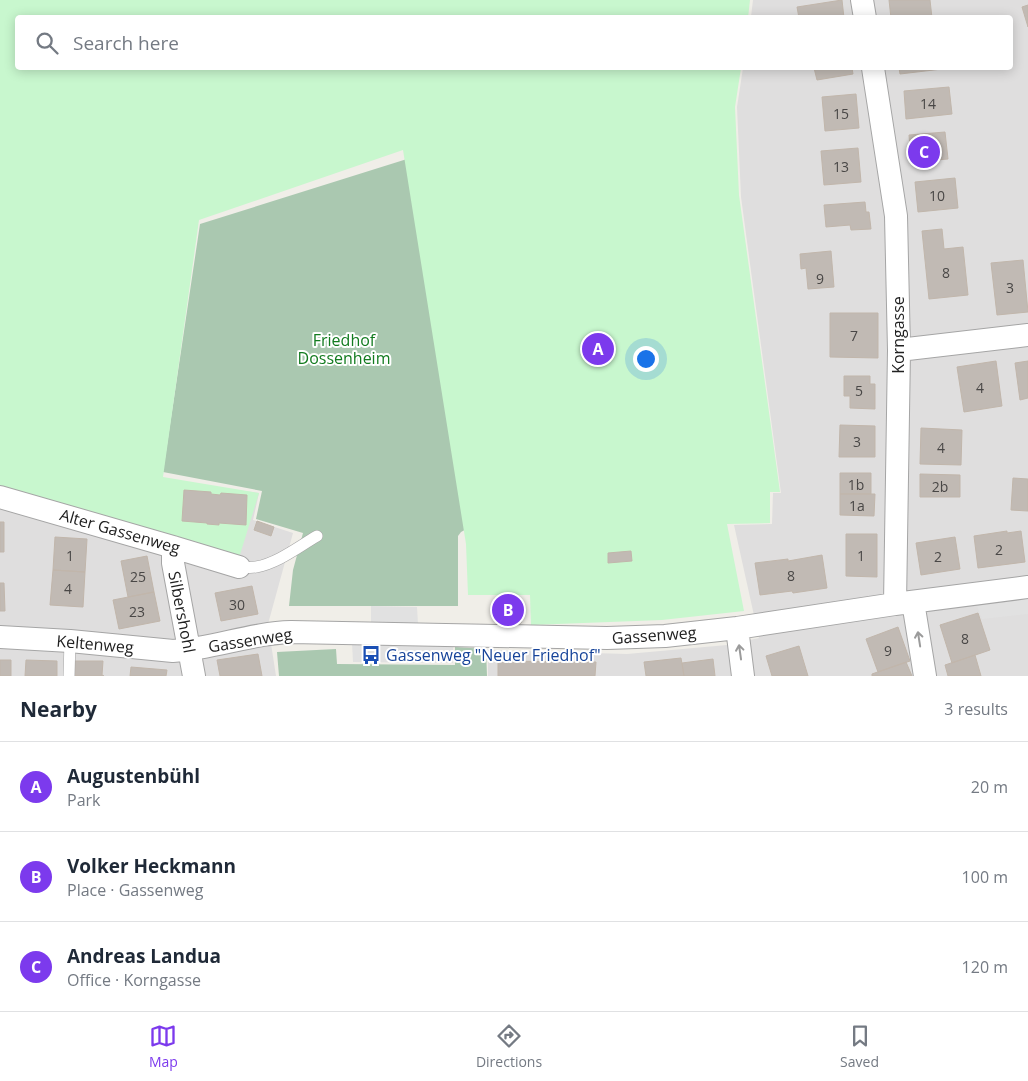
<!DOCTYPE html>
<meta charset="utf-8">
<style>
:root{--surface:#fff;--page:#f2f2f3;--text:#1f2937;--muted:#747a83;--line:#e0e1e3;--accent:#7c3aed}
body{margin:0;font-family:"Open Sans",sans-serif;background:var(--page);color:var(--text)}
.you{position:absolute;left:645px;top:358px;width:18px;height:18px;margin:-12px;border:4px solid #fff;border-radius:50%;background:#1a73e8;box-shadow:0 0 0 8px #1a73e833}
.badge{display:grid;place-items:center;width:32px;height:32px;border-radius:50%;background:var(--accent);color:#fff;font-size:16px;font-weight:700}
.pin{position:absolute;translate:-50% -50%;border:2px solid #fff;box-shadow:0 1px 5px #0006}
.list{margin:0;padding:0;list-style:none}
h2{display:flex;justify-content:space-between;align-items:center;height:65px;margin:0;padding:0 20px;font-size:21px}
h2 small{font-size:16px;font-weight:400;color:var(--muted)}
.list li{display:grid;grid-template-columns:32px 1fr auto;gap:15px;align-items:center;box-sizing:border-box;height:90px;padding:0 20px;border-top:1px solid var(--line)}
.list b{display:block;font-size:19px;white-space:nowrap}
.list p{margin:0;font-size:16px;white-space:nowrap;color:var(--muted)}
.list em{font-size:16px;font-style:normal;color:var(--muted)}
.icon{flex:none;width:28px;height:28px;fill:none;stroke:currentColor;stroke-width:2;stroke-linecap:round;stroke-linejoin:round}
.map{position:relative;flex:none;width:1028px;height:676px;overflow:hidden}
.search{position:absolute;background:var(--surface);box-shadow:0 2px 12px #0003;left:15px;right:15px;top:15px;height:55px;display:flex;align-items:center;gap:12px;box-sizing:border-box;padding:0 18px;border-radius:5px;color:var(--muted);font-size:19px}
.sheet{height:335px;background:var(--surface)}
nav{display:flex;justify-content:space-around;align-items:center;box-sizing:border-box;height:70px;border-top:1px solid var(--line);background:var(--surface);font-size:14px;color:var(--muted)}
nav a{display:grid;justify-items:center;gap:2px}
nav .on{color:var(--accent)}
.map>svg:first-child{display:block}
.residential{fill:#dfdede}
.cemetery{fill:#aac8b0}
.park{fill:#c8f7ce}
.parking{fill:#e1e1e1}
.building{fill:#c1bab4;stroke:#c1b6ab}
.lines{fill:none;stroke-linecap:round;stroke-linejoin:round}
.lane-casing{stroke:#a5a5a5;stroke-width:12}
.street-casing{stroke:#a5a5a5;stroke-width:24}
.lane{stroke:#fff;stroke-width:11}
.street{stroke:#fff;stroke-width:22}
.oneway{stroke:#9b9b9b}
.labels{text-anchor:middle;dominant-baseline:central;stroke-width:4;stroke-linejoin:round;paint-order:stroke}
.number-label{font-size:14px;fill:#494746}
.street-label{font-size:16px;fill:#212121;stroke:#fff}
.park-label{font-size:16px;fill:#127b1f;stroke:#fff}
.transit-label{font-size:16px;fill:#164399;stroke:#fff;text-anchor:start}
</style>
<div class="map">
<svg width="1028" height="676" viewBox="0 0 1028 676">
<rect width="100%" height="100%" fill="#f0eee8"/>
<path class="residential" d="M753,0H1028V676H488V650L627,654L727,645L759,638L734,525L772,524L773,493H781L741,197L737,107L743,68H1010V18L751,17Z
M183,483L259,493L253,520L293,533L268,624L276,676H0V504Z"/>
<path class="cemetery" d="M407,159L470,527L461,532L458,536V606H289L293,570L303,533L256,519L262,491L163,472L200,224Z
M455,647L486,649L487,676H279L277,652L336,649L337,664L455,665Z"/>
<path class="park" d="M0,0H750L748,18H18V68H741L735,107L739,195L780,492H770V523L727,524L744,611L662,620L531,625L530,595H468L466,544L403,150L199,220L163,477L259,493L239,558L0,495Z"/>
<path class="parking" d="M1028,598V614L982,619L977,606Z
M371,606L417,607L418,624L371,623Z
M352,643L453,644V663L353,662Z"/>
<path class="building" d="M842,0L844,18H799L797,7Z
M889,0H930L932,18H891Z
M1028,5V27L1022,7Z
M814,68H852L853,74L817,80Z
M899,68H942V69L900,74Z
M949,87L952,114L906,119L904,91Z
M856,94L859,128L825,131L822,97Z
M945,132L948,159L911,162L909,135Z
M858,148L861,182L824,185L821,151Z
M955,178L958,208L918,212L915,182Z
M865,202L866,212H869L871,229L851,230L850,225L826,227L824,205Z
M942,229L944,249L963,247L968,295L929,299L922,231Z
M831,251L834,287L808,289L806,268L801,269L800,254Z
M1023,260L1028,312L997,315L991,263Z
M830,313H878V358L830,357Z
M996,361L1002,406L964,412L957,367Z
M1028,361V398L1020,400L1015,363Z
M844,376H870V384H875V409L850,408V396H844Z
M840,425L875,426V457H839Z
M921,428L962,430L961,465L920,464Z
M840,473H871V494H840Z
M920,474L960,475V497H920Z
M1013,478L1028,479V511L1011,510Z
M184,490L211,492V494L220,495L221,493L247,495L246,525L219,523V525L207,524V523L182,521Z
M840,494H875L874,516L840,515Z
M257,521L274,527L271,536L254,530Z
M0,522H4V552H0Z
M1007,531V533L1021,531L1025,562L978,568L974,536Z
M846,534H877V577L846,576Z
M55,537L87,539L85,572L53,570Z
M955,537L960,569L921,575L916,543Z
M631,551L632,561L608,563V553Z
M822,555L827,588L793,593L792,591L760,595L755,563L788,559V561Z
M147,556L154,592L128,597L121,561Z
M53,570L85,572L83,607L50,605Z
M0,583H4L5,611H0Z
M252,586L258,614L221,621L215,593Z
M154,592L160,621L119,629L113,600Z
M520,597L521,623H496L495,598Z
M978,613L990,650L952,663L940,625Z
M898,627L910,661L878,672L866,639Z
M799,646L808,676H772L766,656Z
M258,654L262,676H220L217,660Z
M975,655L981,676H948L945,665Z
M681,658L684,676H646L644,662Z
M713,659L715,676H684L682,663Z
M0,660H11V676H0Z
M26,660L57,661V676H25Z
M75,661H103L102,675L104,676H75Z
M498,661L596,662L595,676H498Z
M906,662L912,676H872V674Z
M131,667L167,670L166,676H130Z"/>
<g class="lines">
<g class="lane-casing">
<path id="lane" d="M239,567C245,567 250,568 256,567C278,563 298,547 317,536
M69,676L70,641"/>
</g>
<g class="street-casing">
<path id="street" d="M862,0L865,18
M873,68L896,216L899,350L895,604
M899,350L1028,335
M0,497L173,547L239,567
M173,547V563L194,676
M913,602L925,676
M737,628L743,676
M0,637L70,641L173,651C213,649 251,633 291,632L607,638L665,636L737,628L895,604L1028,587"/>
</g>
<use href="#lane" class="lane"/>
<use href="#street" class="street"/>
</g>
<defs><path id="oneway-shaft" d="M-6 0H5M1.5-3L5.5 0L1.5 3" fill="none" stroke-width="1.6" stroke-linecap="round" stroke-linejoin="round" transform="scale(1.25)"/></defs>
<g class="oneway">
<use href="#oneway-shaft" transform="translate(919 639) rotate(-99)"/>
<use href="#oneway-shaft" transform="translate(740 652) rotate(-98)"/>
</g>
<defs>
<g id="bus-bare" transform="scale(1.5)"><path d="M-5-6H5V4H4V6H2V4H-2V6H-4V4H-5ZM-3.5-4V0h7V-4ZM-3.5 1.2v1.5H-2V1.2ZM2 1.2v1.5H3.5V1.2Z" fill="#1a4fb4" stroke="#fff" stroke-width="2.5" paint-order="stroke"/></g>
</defs>
<g fill-rule="evenodd">
<use href="#bus-bare" x="371" y="655"/>
</g>
<g class="labels">
<g class="number-label">
<text x="928" y="103">14</text>
<text x="841" y="113">15</text>
<text x="841" y="166">13</text>
<text x="937" y="195">10</text>
<text x="946" y="272">8</text>
<text x="820" y="278">9</text>
<text x="1010" y="287">3</text>
<text x="854" y="335">7</text>
<text x="980" y="387">4</text>
<text x="859" y="390">5</text>
<text x="857" y="441">3</text>
<text x="941" y="447">4</text>
<text x="856" y="484">1b</text>
<text x="940" y="486">2b</text>
<text x="857" y="505">1a</text>
<text x="999" y="549">2</text>
<text x="70" y="555">1</text>
<text x="861" y="555">1</text>
<text x="938" y="556">2</text>
<text x="791" y="575">8</text>
<text x="138" y="576">25</text>
<text x="68" y="588">4</text>
<text x="237" y="604">30</text>
<text x="137" y="611">23</text>
<text x="965" y="638">8</text>
<text x="888" y="650">9</text>
</g>
<g class="street-label">
<text transform="translate(898 335) rotate(-90)">Korngasse</text>
<text transform="translate(120 531) rotate(16)">Alter Gassenweg</text>
<text transform="translate(182 612) rotate(79)">Silbershohl</text>
<text transform="translate(654 635) rotate(-4)">Gassenweg</text>
<text transform="translate(250 640) rotate(-9)">Gassenweg</text>
<text transform="translate(95 644) rotate(5)">Keltenweg</text>
</g>
<g class="park-label">
<text x="344" y="340">Friedhof<tspan x="344" dy="18">Dossenheim</tspan></text>
</g>
<g class="transit-label">
<text x="386" y="655">Gassenweg "Neuer Friedhof"</text>
</g>
</g>
</svg>
<div class="you"></div>
<div class="pin badge" style="left:598px;top:349px">A</div>
<div class="pin badge" style="left:508px;top:610px">B</div>
<div class="pin badge" style="left:924px;top:152px">C</div>
<div class="search"><svg class="icon" aria-label="search" viewBox="0 0 24 24"><circle cx="10" cy="10" r="6"/><path d="M15 15l6 6"/></svg>Search here</div>
</div>
<section class="sheet">
<h2>Nearby<small>3 results</small></h2>
<ul class="list">
<li><span class="badge">A</span><div><b>Augustenbühl</b><p>Park</p></div><em>20 m</em></li>
<li><span class="badge">B</span><div><b>Volker Heckmann</b><p>Place · Gassenweg</p></div><em>100 m</em></li>
<li><span class="badge">C</span><div><b>Andreas Landua</b><p>Office · Korngasse</p></div><em>120 m</em></li>
</ul>
</section>
<nav>
<a class="on"><svg class="icon" aria-label="map" viewBox="0 0 24 24"><path d="M3 6l6-2 6 2 6-2v14l-6 2-6-2-6 2zM9 4v14M15 6v14"/></svg>Map</a>
<a><svg class="icon" aria-label="directions" viewBox="0 0 24 24"><path d="M12 3l9 9-9 9-9-9zM9 14v-3h6M13 9l2 2-2 2"/></svg>Directions</a>
<a><svg class="icon" aria-label="saved" viewBox="0 0 24 24"><path d="M7 4h10v16l-5-4-5 4z"/></svg>Saved</a>
</nav>
